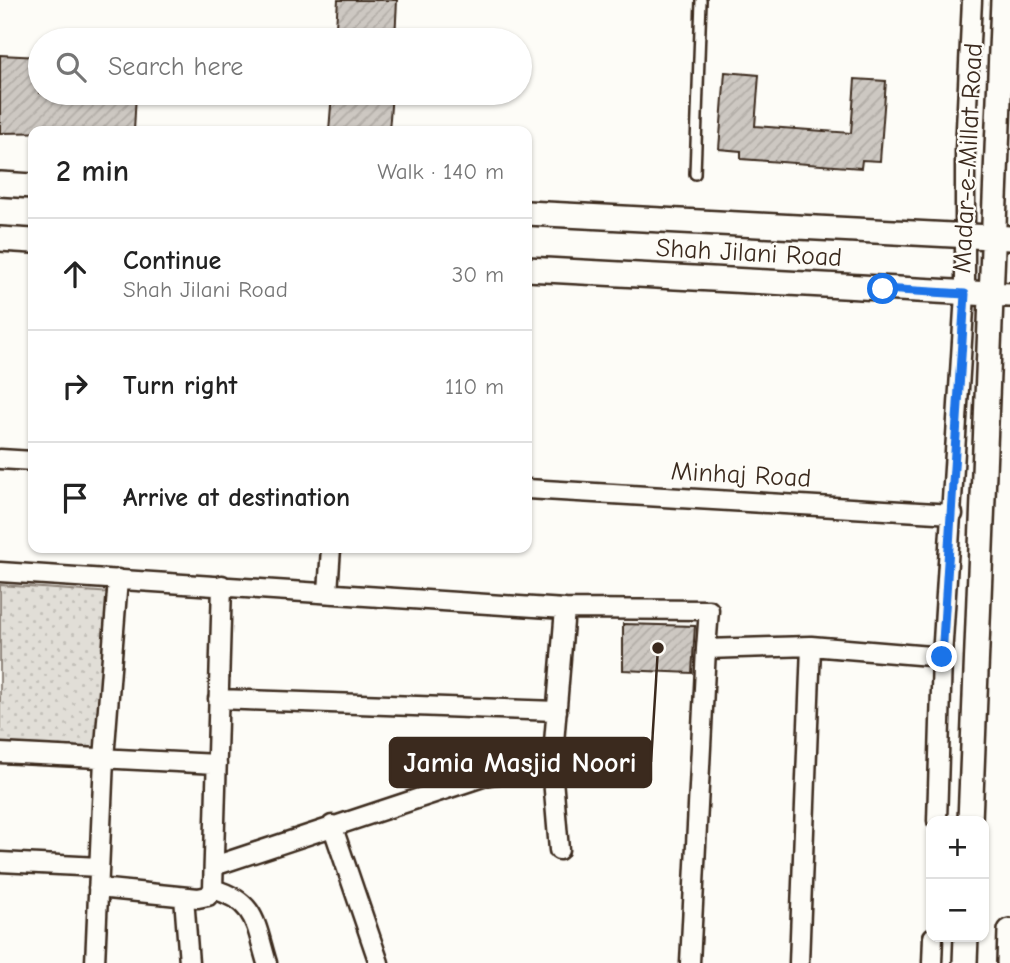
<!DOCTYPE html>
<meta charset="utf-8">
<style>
:root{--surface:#fff;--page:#f6f6f6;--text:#222;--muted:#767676;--line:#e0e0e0}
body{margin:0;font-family:"Comic Neue",sans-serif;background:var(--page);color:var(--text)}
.controls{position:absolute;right:21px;bottom:21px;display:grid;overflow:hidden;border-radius:14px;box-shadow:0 2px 5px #0004}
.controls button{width:63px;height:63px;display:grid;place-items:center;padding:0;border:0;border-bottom:2px solid var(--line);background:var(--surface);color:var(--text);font:35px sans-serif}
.stop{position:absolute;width:21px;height:21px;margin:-16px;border:5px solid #1a73e8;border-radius:50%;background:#fff}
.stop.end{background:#1a73e8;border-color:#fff;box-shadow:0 2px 7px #0008}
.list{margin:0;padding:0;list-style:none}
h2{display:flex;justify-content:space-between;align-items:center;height:91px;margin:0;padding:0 28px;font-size:30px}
h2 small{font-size:23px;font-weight:400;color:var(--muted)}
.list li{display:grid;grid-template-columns:46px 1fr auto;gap:21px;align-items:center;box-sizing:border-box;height:112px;padding:0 28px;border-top:2px solid var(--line)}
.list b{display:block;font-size:26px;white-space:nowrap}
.list p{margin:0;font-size:23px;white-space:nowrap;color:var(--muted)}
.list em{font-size:23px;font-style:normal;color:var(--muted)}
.icon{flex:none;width:38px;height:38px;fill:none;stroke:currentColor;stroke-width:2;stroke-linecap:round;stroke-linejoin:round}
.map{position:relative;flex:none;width:1010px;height:963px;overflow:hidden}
.search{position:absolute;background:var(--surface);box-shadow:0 2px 5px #0004;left:28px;top:28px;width:504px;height:77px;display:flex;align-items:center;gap:18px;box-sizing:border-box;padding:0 24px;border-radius:38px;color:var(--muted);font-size:26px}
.panel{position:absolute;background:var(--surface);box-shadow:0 2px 5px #0004;left:28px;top:126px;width:504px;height:427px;border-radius:14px}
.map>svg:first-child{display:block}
.park{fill:url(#park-dots);stroke:#8e847a;stroke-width:2}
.building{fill:url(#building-hatch);stroke:#3b2a1e;stroke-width:2}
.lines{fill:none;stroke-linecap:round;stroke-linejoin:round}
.lane-casing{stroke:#3b2a1e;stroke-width:14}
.street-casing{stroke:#3b2a1e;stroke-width:23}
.secondary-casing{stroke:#3b2a1e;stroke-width:28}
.lane{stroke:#fdfcf7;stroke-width:9}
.street{stroke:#fdfcf7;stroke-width:18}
.secondary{stroke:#fdfcf7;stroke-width:23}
.route{stroke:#1a73e8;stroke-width:9}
.labels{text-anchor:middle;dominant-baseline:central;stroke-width:5;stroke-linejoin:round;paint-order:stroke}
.street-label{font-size:26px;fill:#3b2a1e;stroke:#fdfcf7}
.leader{fill:none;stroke:#3b2a1e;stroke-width:2.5}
.callout-dot{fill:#3b2a1e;stroke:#fdfcf7;stroke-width:2.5}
.callout{fill:#3b2a1e;stroke:#3b2a1e;stroke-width:2.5}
.callout-label{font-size:28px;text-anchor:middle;font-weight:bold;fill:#fff}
</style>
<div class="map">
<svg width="1010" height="963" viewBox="0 0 1010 963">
<defs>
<pattern id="park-dots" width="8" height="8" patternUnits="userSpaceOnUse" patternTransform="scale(1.75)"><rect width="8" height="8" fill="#e1ded7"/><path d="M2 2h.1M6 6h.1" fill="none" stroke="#c2bfb8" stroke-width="1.8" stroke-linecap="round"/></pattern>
<pattern id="building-hatch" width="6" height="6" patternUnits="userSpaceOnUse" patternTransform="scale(1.75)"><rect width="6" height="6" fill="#cdc8c2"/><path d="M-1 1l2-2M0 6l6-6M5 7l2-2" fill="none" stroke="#b1aca6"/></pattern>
</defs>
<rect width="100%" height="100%" fill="#fdfcf7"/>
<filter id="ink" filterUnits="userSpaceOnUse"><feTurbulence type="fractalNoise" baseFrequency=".0143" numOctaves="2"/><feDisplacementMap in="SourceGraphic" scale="14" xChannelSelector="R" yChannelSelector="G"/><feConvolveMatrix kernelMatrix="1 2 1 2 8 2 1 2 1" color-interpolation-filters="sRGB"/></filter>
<g filter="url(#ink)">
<path class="park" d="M0,585L112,593L102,748L0,744Z"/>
<path class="building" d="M338,0H397L395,40H335Z
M0,55L40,57V93H136L134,131L0,133Z
M725,72L759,75L755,126L851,133L855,79L886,81L880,161L862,160L861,168L741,159V151L719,149Z
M332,93H392L389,131H329Z
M623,624L695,626L692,673L623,670Z"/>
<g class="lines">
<g class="lane-casing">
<path id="lane" d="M695,174L701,0"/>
</g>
<g class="street-casing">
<path id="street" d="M0,459L33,461
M527,489L953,514
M0,572L565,609L709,610L706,649L811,646L942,657
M328,592L331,548
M218,699L557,711
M0,753L217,764
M937,821L942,657L965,294V149L972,0
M332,825L379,963
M559,850L552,767L565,609
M0,862L99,867
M214,866L489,775L552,767
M98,888L198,898L208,896L213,889L222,585
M213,889C257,902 255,924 267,963
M184,897L189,963
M95,963L104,759L118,579
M690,963L706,649
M799,963L811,646
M932,963L933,937"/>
</g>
<g class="secondary-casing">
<path id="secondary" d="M0,184L33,186
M527,213L1010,238
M0,239L33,241
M527,269L1010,295
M970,821L1003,0
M965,963L966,937
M1009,963L1010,931"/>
</g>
<use href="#lane" class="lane"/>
<use href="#street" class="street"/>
<use href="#secondary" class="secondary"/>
</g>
</g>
<g class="lines" filter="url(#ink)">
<path class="route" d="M883,289L965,294L942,657"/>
</g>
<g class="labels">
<g class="street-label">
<text transform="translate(968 158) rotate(-87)">Madar-e-Millat Road</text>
<text transform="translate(749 253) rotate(3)">Shah Jilani Road</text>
<text transform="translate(741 475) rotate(3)">Minhaj Road</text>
</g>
</g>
<path class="leader" d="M658 648L651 762"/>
<circle class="callout-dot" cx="658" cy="648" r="7"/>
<rect class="callout" x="390" y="738" width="261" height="49" rx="7"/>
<g class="callout-label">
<text x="520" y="772">Jamia Masjid Noori</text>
</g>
</svg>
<div class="controls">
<button>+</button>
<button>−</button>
</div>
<div class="stop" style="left:883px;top:289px"></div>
<div class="stop end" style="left:942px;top:657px"></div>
<div class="search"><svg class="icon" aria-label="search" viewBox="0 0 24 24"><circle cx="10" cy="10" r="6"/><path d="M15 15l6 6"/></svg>Search here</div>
<section class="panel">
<h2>2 min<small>Walk · 140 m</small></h2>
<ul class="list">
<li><svg class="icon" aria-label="ahead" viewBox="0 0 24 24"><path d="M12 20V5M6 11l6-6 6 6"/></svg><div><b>Continue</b><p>Shah Jilani Road</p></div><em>30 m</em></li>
<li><svg class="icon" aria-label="right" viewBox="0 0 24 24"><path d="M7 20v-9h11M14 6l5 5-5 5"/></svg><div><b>Turn right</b></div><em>110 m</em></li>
<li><svg class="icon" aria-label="arrive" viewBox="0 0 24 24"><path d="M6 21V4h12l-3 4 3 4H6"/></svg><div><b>Arrive at destination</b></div></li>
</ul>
</section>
</div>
